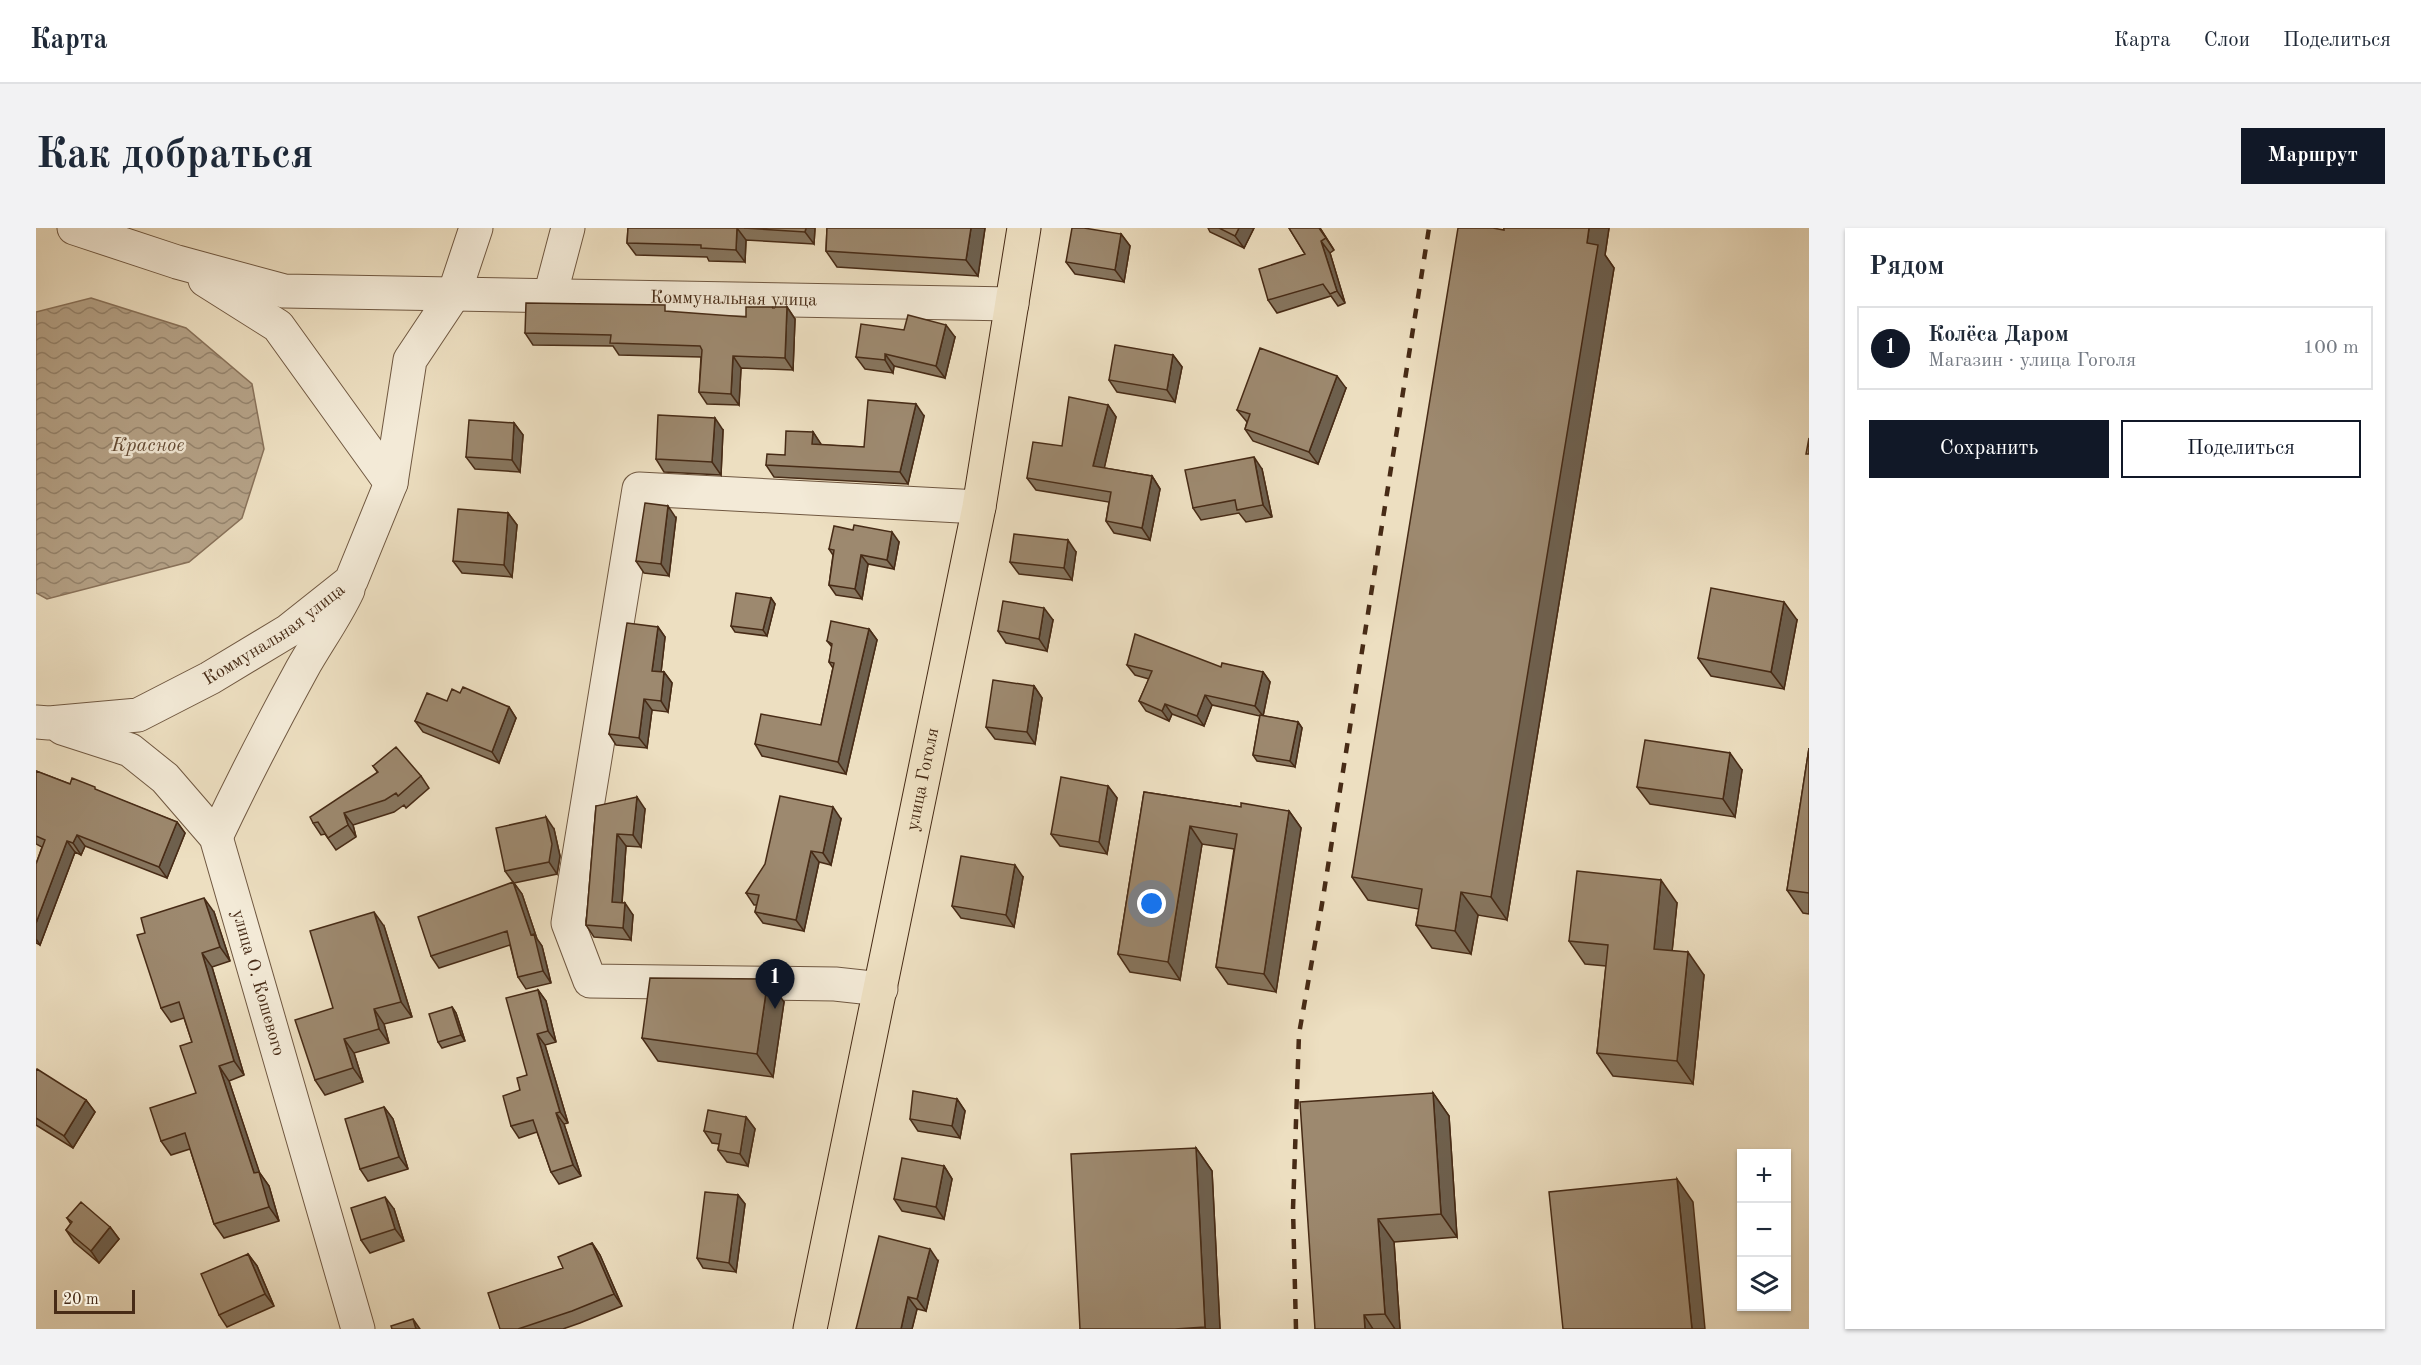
<!DOCTYPE html>
<html lang="ru">
<meta charset="utf-8">
<style>
:root{--surface:#fff;--page:#f2f2f3;--text:#1f2937;--muted:#747a83;--line:#e0e1e3;--accent:#111827}
body{margin:0;font-family:"Old Standard TT",serif;background:var(--page);color:var(--text)}
.controls{position:absolute;right:18px;bottom:18px;display:grid;overflow:hidden;border-radius:0px;box-shadow:0 2px 4px #0004}
.controls button{width:54px;height:54px;display:grid;place-items:center;padding:0;border:0;border-bottom:2px solid var(--line);background:var(--surface);color:var(--text);font:30px sans-serif}
.scale{position:absolute;left:18px;bottom:15px;width:81px;box-sizing:border-box;padding-left:6px;border:3px solid #472b16;border-top:0;font-size:16px;line-height:21px;white-space:nowrap;color:#472b16;-webkit-text-stroke:4px #f3ead7;paint-order:stroke}
.you{position:absolute;left:1116px;top:676px;width:21px;height:21px;margin:-15px;border:4px solid #fff;border-radius:50%;background:#1a73e8;box-shadow:0 0 0 9px #1a73e833}
.badge{display:grid;place-items:center;width:39px;height:39px;border-radius:50%;background:var(--accent);color:#fff;font-size:20px;font-weight:700}
.pin{position:absolute;translate:-50% -50px;filter:drop-shadow(0 2px 3px #0008)}
.pin::after{content:'';position:absolute;top:32px;width:21px;height:18px;background:inherit;clip-path:polygon(0 0,100% 0,50% 100%)}
.list{margin:0;padding:0;list-style:none}
h2{display:flex;justify-content:space-between;align-items:center;height:78px;margin:0;padding:0 24px;font-size:26px}
h2 small{font-size:20px;font-weight:400;color:var(--muted)}
.list li{display:grid;grid-template-columns:39px 1fr auto;gap:18px;align-items:center;box-sizing:border-box;height:84px;margin:0 12px 12px;padding:0 12px;border:2px solid var(--line);border-radius:0px}
.list b{display:block;font-size:22px;white-space:nowrap}
.list p{margin:0;font-size:20px;white-space:nowrap;color:var(--muted)}
.list em{font-size:20px;font-style:normal;color:var(--muted)}
.actions{display:flex;gap:12px;padding:18px 24px}
.actions a{flex:1;padding:14px 0;border:2px solid var(--accent);border-radius:0px;text-align:center;font-size:21px;color:var(--accent)}
.actions .main{background:var(--accent);color:#fff}
.icon{flex:none;width:33px;height:33px;fill:none;stroke:currentColor;stroke-width:2;stroke-linecap:round;stroke-linejoin:round}
.map{position:relative;flex:none;width:1773px;height:1101px;overflow:hidden;border-radius:0px}
header{display:flex;align-items:center;gap:36px;box-sizing:border-box;height:84px;padding:0 30px;background:var(--surface);border-bottom:2px solid var(--line)}
header strong{font-size:28px}
nav{display:flex;gap:33px;margin-inline-start:auto;font-size:21px}
.intro{display:flex;align-items:center;justify-content:space-between;box-sizing:border-box;height:144px;padding:0 36px}
h1{margin:0;font-size:42px}
.button{padding:15px 27px;border-radius:0px;background:var(--accent);color:#fff;font-size:21px;font-weight:700}
main{display:flex;gap:36px;padding:0 36px}
aside{flex:1;background:var(--surface);border-radius:0px;box-shadow:0 2px 4px #0004}
.map>svg:first-child{display:block}
.water{fill:url(#water-waves);stroke:#89725a;stroke-width:1.5}
.lines{fill:none;stroke-linecap:round;stroke-linejoin:round}
.minor-casing{stroke:#705841;stroke-width:35}
.major-casing{stroke:#472b16;stroke-width:35}
.minor{stroke:#f3ead7;stroke-width:33}
.major{stroke:#eddfc1;stroke-width:33}
.rail{stroke:#472b16;stroke-width:4.5;stroke-dasharray:10 10;stroke-linecap:butt}
.wall{fill:#87765f;stroke:#472b16;stroke-width:1.5}
.shaded-wall{fill:#6e604e;stroke:#472b16;stroke-width:1.5}
.building{fill:#9d896f;stroke:#472b16;stroke-width:1.5}
.labels{text-anchor:middle;dominant-baseline:central;stroke-width:5;stroke-linejoin:round;paint-order:stroke}
.street-label{font-size:18px;fill:#472b16;stroke:#f3ead7}
.water-label{font-size:20px;font-style:italic;fill:#624932;stroke:#f3ead7}
</style>
<header>
<strong>Карта</strong>
<nav><a>Карта</a><a>Слои</a><a>Поделиться</a></nav>
</header>
<div class="intro"><h1>Как добраться</h1><a class="button">Маршрут</a></div>
<main>
<div class="map">
<svg width="1773" height="1101" viewBox="0 0 1773 1101">
<defs>
<pattern id="water-waves" width="16" height="10" patternUnits="userSpaceOnUse" patternTransform="scale(1.5)"><rect width="16" height="10" fill="#b5a287"/><path d="M0 5q4-4 8 0t8 0" fill="none" stroke="#95846d"/></pattern>
</defs>
<rect width="100%" height="100%" fill="#eddfc1"/>
<filter id="stains"><feTurbulence type="fractalNoise" baseFrequency=".00333" numOctaves="4"/><feColorMatrix values="0 0 0 0 .2 0 0 0 0 .09 0 0 0 0 .02 0 0 0 .5 -.17"/></filter>
<radialGradient id="worn" r=".72"><stop offset=".6" stop-color="#630" stop-opacity="0"/><stop offset="1" stop-color="#630" stop-opacity=".3"/></radialGradient>
<path class="water" d="M55,70L150,100L216,156L228,221L206,290L153,334L11,371L0,365V84Z"/>
<g class="lines">
<g class="minor-casing">
<g id="minor">
<path id="s1" d="M38,0L141,34L248,63L976,76"/>
<path d="M169,52L242,98L355,255"/>
<path d="M514,68L532,0"/>
<path id="s2" d="M0,494L13,495L102,487L174,450L252,403L315,353L355,255L374,132L418,66L440,0"/>
<path id="s3" d="M26,500L94,522L129,550L180,609L322,1101"/>
<path d="M180,609C207,552 236,496 266,441C281,414 299,390 312,362"/>
<path d="M845,761L799,756L554,753L532,695L603,261L943,279"/>
</g>
</g>
<g class="major-casing">
<g id="major">
<path id="s4" d="M774,1101L943,279L988,0"/>
</g>
</g>
<use href="#minor" class="minor"/>
<use href="#major" class="major"/>
<path class="rail" d="M1260,1101L1257,981L1263,806L1286,676L1393,0"/>
</g>
<path class="wall" d="M592,0H779L778,16L710,12L709,34L673,33L671,29L600,27L591,15Z
M791,0H949L942,48L801,39L790,23Z
M1172,0H1218L1208,20L1174,4Z
M1253,0H1284L1298,22L1294,25L1309,75L1302,78L1295,68L1241,85L1232,72L1269,26Z
M1468,0H1573L1569,27L1578,40L1471,692L1442,687L1435,726L1396,720L1380,697L1383,681L1332,672L1316,649Z
M1085,6L1094,18L1088,54L1039,46L1030,34Z
M751,79L759,91L757,142L705,140L703,177L671,176L663,164L665,129L583,127L577,118L497,117L489,105L710,89Z
M919,109L909,150L858,138L857,145L829,141L820,129Z
M1137,127L1146,139L1139,174L1081,164L1073,152Z
M1310,160L1282,236L1217,213L1209,201L1211,194L1201,182Z
M1072,177L1080,189L1068,240L1116,248L1124,261L1114,312L1078,305L1070,293L1073,274L1000,262L991,250Z
M888,188L872,256L738,249L730,237L749,227L777,204L785,217L828,219Z
M478,195L487,207L484,244L439,241L430,229Z
M687,202L685,247L628,244L620,231Z
M1226,241L1236,289L1210,294L1203,285L1165,292L1157,280Z
M472,285L481,297L476,349L426,345L417,333Z
M640,290L633,348L608,345L600,333Z
M863,314L858,341L832,336L826,371L800,367L793,357L797,327L793,321Z
M1040,324L1036,352L983,346L974,334Z
M735,370L739,376L731,408L699,404L695,398Z
M1017,392L1011,423L970,415L962,403Z
M1761,392L1748,461L1675,448L1662,430Z
M622,399L629,409L625,444H628L636,455L632,484L616,482L611,520L580,517L573,506Z
M833,401L841,412L810,546L726,528L719,516L785,497L797,440L793,434L796,419L791,413Z
M1091,437L1185,439L1227,444L1234,454L1227,488L1262,494L1266,500L1259,539L1221,533L1217,527L1224,488L1176,477L1168,498L1136,486L1133,493L1110,483L1103,473L1113,451L1099,447Z
M998,458L1006,470L999,516L959,511L950,499Z
M424,465L473,479L480,490L463,535L387,504L379,493Z
M1773,520V686L1767,685L1751,662Z
M337,538L385,548L393,560L370,580L368,577L358,584L317,597L320,609L300,622L289,606L285,607L277,595L342,545Z
M1706,542L1699,589L1614,576L1601,559Z
M0,543L34,556L62,563L141,594L149,605L131,650L49,618L45,627L39,624L4,717L0,715V636L6,619L0,616Z
M1072,558L1081,570L1071,626L1024,618L1015,606Z
M1108,564L1205,579L1253,583L1265,600L1240,764L1192,756L1180,739L1198,621L1166,616L1144,752L1094,744L1082,726Z
M560,578L609,581L605,619L590,618L586,675L597,687L595,712L558,709L550,697Z
M805,591L795,637L783,634L768,703L727,695L719,684L721,677H718L710,665Z
M518,601L524,628L521,646L478,655L486,666L501,711L506,718L515,755L490,761L482,749L474,717L403,740L395,728L477,654L469,643Z
M987,649L978,699L925,690L916,678Z
M1641,675L1636,723L1668,747L1657,856L1577,848L1561,825L1570,738L1549,736L1533,713Z
M178,684L194,733L176,739L208,847L193,853L223,944L233,958L243,993L188,1010L178,996L154,921L135,927L125,913L160,865L156,814L148,790L135,794L125,780Z
M348,698L376,789L348,796L353,815L318,825L327,854L289,867L279,852L297,780Z
M502,762L510,773L520,814L509,817L532,895L528,896L545,948L523,956L515,944L501,904L483,910L475,898L491,847Z
M748,774L737,849L622,833L606,810Z
M416,779L420,785L429,813L406,820L402,814Z
M0,843L50,872L59,884L37,920L0,897Z
M1397,865L1413,888L1421,1009L1358,1014L1364,1101H1279Z
M921,871L929,883L924,910L882,903L874,891Z
M348,879L357,891L372,941L332,953L324,941Z
M710,889L719,901L712,938L691,934L682,922L683,916L676,915L668,903Z
M1160,920L1176,943L1184,1101H1044Z
M908,938L916,951L908,991L866,983L858,971Z
M702,967L709,976L700,1044L667,1040L661,1030Z
M358,981L368,1013L334,1025L325,1012Z
M31,990L74,999L83,1011L63,1035L38,1014L30,1002L35,996Z
M556,1015L564,1027L586,1078L544,1095L527,1101H464L527,1040Z
M212,1026L221,1038L238,1078L191,1099L183,1087Z
M902,1033L890,1083L881,1081L876,1101H820Z"/>
<path class="shaded-wall" d="M701,0L710,12L709,34L700,22Z
M770,0H779L778,16L769,4Z
M935,0H949L942,48L930,32Z
M1203,0H1218L1208,20L1199,8Z
M1283,0H1284L1298,22L1290,10Z
M1553,0H1573L1569,27L1578,40L1471,692L1455,669Z
M1085,6L1094,18L1088,54L1079,42Z
M1285,13L1294,25L1309,75L1301,63Z
M751,79L759,91L757,142L749,130Z
M910,97L919,109L909,150L900,138Z
M849,126L858,138L857,145L849,132Z
M1137,127L1146,139L1139,174L1131,162Z
M697,128L705,140L703,177L695,166Z
M1301,148L1310,160L1282,236L1273,224Z
M880,176L888,188L872,256L864,244Z
M1072,177L1080,189L1066,250L1057,238Z
M679,190L687,202L685,247L676,234Z
M478,195L487,207L484,244L476,232Z
M777,204L785,216V229L776,216Z
M1218,229L1226,241L1236,289L1227,277Z
M1116,248L1124,261L1114,312L1106,300Z
M632,278L640,290L633,348L625,336Z
M472,285L481,297L476,349L468,337Z
M856,304L863,314L858,341L851,332Z
M1032,312L1040,324L1036,352L1028,340Z
M825,327L832,336L826,371L819,361Z
M735,370L739,376L731,408L727,402Z
M1748,374L1761,392L1748,461L1735,444Z
M1008,380L1017,392L1011,423L1003,411Z
M622,399L629,409L624,454L616,443Z
M833,401L841,412L810,546L802,534Z
M628,444L636,455L632,484L625,473Z
M1227,444L1234,454L1227,488L1219,478Z
M998,458L1006,470L999,516L991,504Z
M1169,467L1176,477L1168,498L1161,488Z
M608,471L616,482L611,520L603,510Z
M1129,476L1136,486L1133,493L1126,483Z
M473,479L480,490L463,535L456,524Z
M1262,494L1266,500L1259,539L1254,533Z
M1694,525L1706,542L1699,589L1687,571Z
M1072,558L1081,570L1071,626L1063,614Z
M601,569L609,581L605,619L597,607Z
M797,579L805,591L795,637L787,625Z
M1253,583L1265,600L1240,764L1228,746Z
M308,585L317,597L320,609L312,597Z
M510,589L518,601L524,628L521,646L513,634Z
M141,594L149,605L131,650L123,639Z
M1154,598L1166,616L1144,752L1132,734Z
M581,606L590,618L585,686L576,674Z
M41,607L49,618L45,627L37,615Z
M31,613L39,624L4,717L0,711V695Z
M775,623L783,634L768,703L760,692Z
M979,637L987,649L978,699L970,687Z
M1625,652L1641,675L1634,744L1618,721Z
M477,654L486,666L501,711L506,718L515,755L507,743Z
M1425,664L1442,687L1435,726L1419,703Z
M168,670L178,684L194,733L184,719Z
M589,675L597,687L595,712L587,700Z
M338,684L348,698L376,789L365,774Z
M1652,724L1668,747L1657,856L1641,833Z
M166,725L176,739L208,847L198,833Z
M732,751L748,774L737,849L721,826Z
M502,762L510,773L520,814L512,803Z
M416,779L420,785L429,813L425,807Z
M338,781L348,796L353,815L343,801Z
M501,806L509,817L532,895L524,884Z
M308,811L318,825L327,854L317,840Z
M183,838L193,853L224,946L223,944L233,958L243,993L233,979L218,945Z
M1397,865L1413,888L1421,1009L1405,986Z
M921,871L929,883L924,910L916,898Z
M50,872L59,884L37,920L28,908Z
M348,879L357,891L372,941L363,929Z
M520,885L528,896L545,948L537,937Z
M710,889L719,901L712,938L704,926Z
M1160,920L1176,943L1184,1101H1170L1169,1099Z
M908,938L916,951L908,991L900,979Z
M1641,951L1657,974L1669,1101H1656Z
M702,967L709,976L700,1044L693,1035Z
M349,969L358,981L368,1013L359,1001Z
M1342,991L1358,1014L1364,1101H1359L1349,1086Z
M74,999L83,1011L63,1035L55,1023Z
M556,1015L564,1027L586,1078L578,1066Z
M894,1021L902,1033L890,1083L881,1071Z
M212,1026L221,1038L238,1078L229,1066Z
M872,1069L881,1081L876,1101H865Z
M1328,1087L1337,1101H1329Z
M377,1091L384,1101H380Z"/>
<path class="building" d="M592,0H701L700,22L665,20V17L591,15Z
M708,0H770L769,4Z
M791,0H935L930,32L790,23Z
M1036,0H1048L1085,6L1079,42L1030,34Z
M1183,0H1203L1199,8Z
M1253,0H1283L1290,10L1285,13L1301,63L1294,66L1287,56L1232,72L1223,41L1269,26Z
M1422,0H1457L1468,2V0H1553L1551,15L1562,17L1455,669L1425,664L1419,703L1380,697L1386,661L1316,649Z
M490,75L629,77V83L710,89V79H751L749,130L697,128L695,166L663,164L666,122L664,118L574,115L575,107L489,105Z
M872,87L910,97L900,138L849,126V132L820,129L825,96L868,102Z
M1079,117L1137,127L1131,162L1073,152Z
M1224,120L1301,148L1273,224L1209,201L1214,186L1201,182Z
M1033,169L1072,177L1057,238L1116,248L1106,300L1070,293L1075,264L991,250L997,214L1026,218Z
M832,172L880,176L864,244L730,237L731,226L749,227L750,203L777,204L776,216L828,219Z
M622,187L679,190L676,234L620,231Z
M433,192L478,195L476,232L430,229Z
M1773,210V226H1770Z
M1218,229L1227,277L1201,282L1199,272L1157,280L1149,242Z
M609,275L632,278L625,336L600,333Z
M422,281L472,285L468,337L417,333Z
M818,297L856,304L851,332L825,327L819,361L793,357L798,322L793,321L798,298L817,302Z
M978,306L1032,312L1028,340L974,334Z
M1675,360L1748,374L1735,444L1662,430Z
M700,365L735,370L727,402L695,398Z
M967,373L1008,380L1003,411L962,403Z
M795,393L833,401L802,534L719,516L725,486L785,497L798,435L793,434L796,416L791,413Z
M591,395L622,399L616,443L628,444L625,473L608,471L603,510L573,506Z
M1099,406L1185,439L1186,435L1227,444L1219,478L1169,467L1161,488L1129,476L1126,483L1103,473L1116,443L1091,437Z
M957,452L998,458L991,504L950,499Z
M427,459L473,479L456,524L379,493L391,465L411,473L416,461L424,465Z
M1224,487L1262,494L1254,533L1217,527Z
M1609,512L1694,525L1687,571L1601,559Z
M360,519L385,548L362,568L360,565L349,572L308,585L312,597L292,610L282,594L277,595L274,589L342,544L337,538Z
M1773,520V665L1751,662Z
M0,543L34,556L36,550L59,559V561L141,594L123,639L41,607L37,615L31,613L0,695V636L9,612L0,608Z
M1025,549L1072,558L1063,614L1015,606Z
M1108,564L1205,579V575L1253,583L1228,746L1180,739L1201,606L1154,598L1132,734L1082,726Z
M744,568L797,579L787,625L775,623L760,692L719,684L723,667L710,665L729,636Z
M601,569L597,607L581,606L576,674L589,675L587,700L550,697L560,578Z
M510,589L516,616L513,634L469,643L460,600Z
M925,628L979,637L970,687L916,678Z
M1541,643L1625,652L1618,721L1652,724L1641,833L1561,825L1572,717L1533,713Z
M477,654L495,707L498,706L507,743L482,749L471,703L395,728L382,689Z
M168,670L184,719L166,725L198,833L183,838L218,945L223,944L233,979L178,996L149,905L125,913L114,880L160,865L144,818L156,814L143,774L125,780L101,707L109,705L105,690Z
M338,684L365,774L338,781L343,801L308,811L317,840L279,852L259,792L297,780L274,703Z
M614,750L732,751L721,826L606,810Z
M502,762L512,803L501,806L524,884L520,885L537,937L515,944L497,892L475,898L467,868L484,862L481,850L491,847L470,770Z
M416,779L425,807L402,814L393,786Z
M1,841L50,872L28,908L0,890V843Z
M877,863L921,871L916,898L874,891Z
M1397,865L1405,986L1342,991L1349,1086L1328,1087L1329,1101H1279L1264,874Z
M348,879L363,929L324,941L309,891Z
M672,882L710,889L704,926L682,922L685,906L668,903Z
M1160,920L1169,1099L1139,1101H1044L1035,926Z
M866,930L908,938L900,979L858,971Z
M1641,951L1656,1101H1527L1513,964Z
M669,964L702,967L693,1035L661,1030Z
M349,969L359,1001L325,1012L315,980Z
M45,974L74,999L55,1023L30,1002L36,994L31,990Z
M843,1008L894,1021L881,1071L872,1069L865,1101H820Z
M556,1015L578,1066L536,1083L482,1101H464L452,1065L527,1040L522,1029Z
M212,1026L229,1066L183,1087L165,1046Z
M377,1091L380,1101H356L355,1098Z"/>
<g class="labels">
<g class="street-label">
<text stroke="none"><textPath href="#s1" startOffset="669">Коммунальная улица</textPath></text>
<text stroke="none"><textPath href="#s2" startOffset="261">Коммунальная улица</textPath></text>
<text stroke="none"><textPath href="#s4" startOffset="561">улица Гоголя</textPath></text>
<text stroke="none"><textPath href="#s3" startOffset="346">улица О. Кошевого</textPath></text>
</g>
<g class="water-label">
<text x="112" y="218">Красное</text>
</g>
</g>
<rect width="100%" height="100%" filter="url(#stains)"/>
<rect width="100%" height="100%" fill="url(#worn)"/>
</svg>
<div class="controls">
<button>+</button>
<button>−</button>
<button><svg class="icon" aria-label="layers" viewBox="0 0 24 24"><path d="M12 4l9 5-9 5-9-5zM3 14l9 5 9-5"/></svg></button>
</div>
<div class="scale">20 m</div>
<div class="you"></div>
<div class="pin badge" style="left:739px;top:781px">1</div>
</div>
<aside>
<h2>Рядом<small></small></h2>
<ul class="list">
<li><span class="badge">1</span><div><b>Колёса Даром</b><p>Магазин · улица Гоголя</p></div><em>100 m</em></li>
</ul>
<div class="actions"><a class="main">Сохранить</a><a>Поделиться</a></div>
</aside>
</main>
